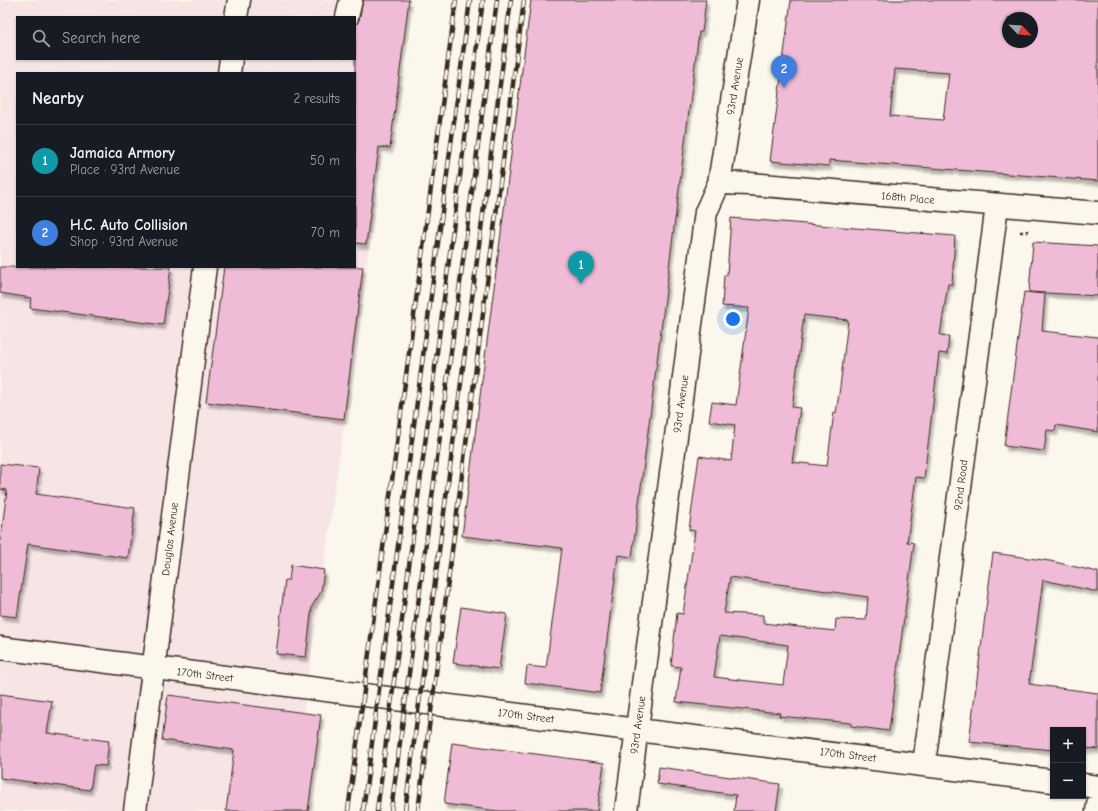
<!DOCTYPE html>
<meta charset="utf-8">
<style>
:root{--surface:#171b24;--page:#20242c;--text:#f1f3f6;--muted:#9ea1a6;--line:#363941;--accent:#0f766e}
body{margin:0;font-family:"Comic Neue",sans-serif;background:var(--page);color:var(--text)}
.controls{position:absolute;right:12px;bottom:12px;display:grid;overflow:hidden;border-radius:0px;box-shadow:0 1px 3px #0004}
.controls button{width:36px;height:36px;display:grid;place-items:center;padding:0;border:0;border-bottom:1px solid var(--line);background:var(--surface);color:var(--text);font:20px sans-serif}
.compass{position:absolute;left:1002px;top:12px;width:36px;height:36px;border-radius:50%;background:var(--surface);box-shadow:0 1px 3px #0004;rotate:115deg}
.you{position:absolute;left:733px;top:319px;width:14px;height:14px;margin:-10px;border:3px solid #fff;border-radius:50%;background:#1a73e8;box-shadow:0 0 0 6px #1a73e833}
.badge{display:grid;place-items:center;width:26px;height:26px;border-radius:50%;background:var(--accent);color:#fff;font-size:13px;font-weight:700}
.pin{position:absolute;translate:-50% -33px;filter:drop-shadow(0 1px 2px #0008)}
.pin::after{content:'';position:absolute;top:21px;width:14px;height:12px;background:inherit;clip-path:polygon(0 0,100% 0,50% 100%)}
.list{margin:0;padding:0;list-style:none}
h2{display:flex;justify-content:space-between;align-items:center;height:52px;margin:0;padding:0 16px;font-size:17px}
h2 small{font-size:13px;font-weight:400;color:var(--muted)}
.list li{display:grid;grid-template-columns:26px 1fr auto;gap:12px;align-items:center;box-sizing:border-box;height:72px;padding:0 16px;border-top:1px solid var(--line)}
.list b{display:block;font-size:15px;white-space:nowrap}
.list p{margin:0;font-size:13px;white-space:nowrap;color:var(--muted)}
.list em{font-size:13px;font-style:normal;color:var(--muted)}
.icon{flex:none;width:22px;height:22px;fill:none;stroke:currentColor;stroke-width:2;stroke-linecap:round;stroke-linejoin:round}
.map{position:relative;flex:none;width:1098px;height:811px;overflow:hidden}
.search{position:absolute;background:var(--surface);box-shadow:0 1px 3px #0004;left:16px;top:16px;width:340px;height:44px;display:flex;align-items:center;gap:10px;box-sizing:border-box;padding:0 14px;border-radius:0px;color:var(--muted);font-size:15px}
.panel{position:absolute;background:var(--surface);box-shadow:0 1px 3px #0004;left:16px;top:72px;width:340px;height:196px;border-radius:0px}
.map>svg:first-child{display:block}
.built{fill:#f7e5e6;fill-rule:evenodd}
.building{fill:#efbbd7;stroke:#3b2a1e;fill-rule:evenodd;filter:url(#shadow)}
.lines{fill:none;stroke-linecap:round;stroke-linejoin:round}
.minor-casing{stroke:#3b2a1e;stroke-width:25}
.path{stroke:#3b2a1e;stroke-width:2.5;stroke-dasharray:3 3;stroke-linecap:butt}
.minor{stroke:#fbf7ec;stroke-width:22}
.rail-casing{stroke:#3b2a1e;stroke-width:4.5}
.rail{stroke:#fbf7ec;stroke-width:3;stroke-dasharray:9;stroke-linecap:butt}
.labels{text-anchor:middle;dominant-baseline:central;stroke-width:4;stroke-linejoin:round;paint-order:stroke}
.street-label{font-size:11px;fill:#3b2a1e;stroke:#fbf7ec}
</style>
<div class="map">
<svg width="1098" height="811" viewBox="0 0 1098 811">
<defs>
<filter id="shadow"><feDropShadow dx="2.5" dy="4.5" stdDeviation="1" flood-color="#0004"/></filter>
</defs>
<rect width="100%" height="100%" fill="#fbf7ec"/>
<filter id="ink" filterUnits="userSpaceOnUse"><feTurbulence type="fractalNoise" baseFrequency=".025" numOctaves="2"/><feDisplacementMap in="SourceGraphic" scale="8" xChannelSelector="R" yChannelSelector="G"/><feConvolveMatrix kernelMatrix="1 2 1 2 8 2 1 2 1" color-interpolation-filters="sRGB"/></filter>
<g filter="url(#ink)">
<path class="built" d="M0,0H403L290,811H0ZM17,17H355V59H17ZM17,73H355V267H17Z"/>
<path class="building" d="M363,0H409L390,148L379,147L366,244L355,243V26L359,20Z
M531,0H706L702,32H699L632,557L618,555L600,693L525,683L527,666L546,668L562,548L462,536Z
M791,0H1098V181L829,160V166L770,161ZM1008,18H1032V42H1008ZM895,69L949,73L943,120L890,116Z
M731,218L955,236L952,284H948L940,335L949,336L947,354L939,353L924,478L916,477L907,542L914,543L889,731L851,726V723L779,716L780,713L676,702L681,667L671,666L677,613L683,614L692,552L695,531L689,530L699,456L731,461L735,425L709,421L712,402L736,405L749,308L722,306L724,275H727ZM804,315L848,320L840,387L836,413L834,412L827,466L792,462L800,408L792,407ZM730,577L868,597L866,620L836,619L835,631L763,623V615L724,613ZM720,636L788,645L783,685L714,677Z
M1033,242L1098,246V296L1029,292Z
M0,267H171L163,325L30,308L31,298L0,293Z
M224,267H363L344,419L206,402Z
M1024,292L1045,294L1042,331L1098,337V432L1056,425L1055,431L1047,430L1044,451L1004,446Z
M0,464L39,468L36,494L135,508L128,558L28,544L17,617L0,615V545L7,490L0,489Z
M993,553L1050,561L1098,572V592L1043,580L1029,684L1098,693V749L1083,748V730H1053V750L969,742Z
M291,565L324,570L321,592L312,606L306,657L276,654L285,580H289Z
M461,607L507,614L499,669L453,663Z
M0,694L52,701L47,733L109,741L106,766L94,765L90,790L0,778Z
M168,695L321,715L308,811H226L234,750L162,740Z
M452,743L604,763L597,811H498L444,804Z
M659,767L780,784L776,811H734L736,795L657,784Z"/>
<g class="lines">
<g class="minor-casing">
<path id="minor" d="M236,17L239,0
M347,17L351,0
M229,73L231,59
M719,183L750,184L1098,213
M0,648L637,730L1053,781
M924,764L997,205
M1083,785L1098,787
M135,811L205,267
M626,811L706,212L719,183L748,0
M1097,811L1098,804"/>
</g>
<path class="path" d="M1020,232H1027V230"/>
<use href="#minor" class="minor"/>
<g class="rail-casing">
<path id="rail" d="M348,811L456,0
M363,811L470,0
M377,811L483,0
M391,811L497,0
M405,811L511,0
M418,811L524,0"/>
</g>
<use href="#rail" class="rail"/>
</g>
</g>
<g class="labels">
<g class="street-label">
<text transform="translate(735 86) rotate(-81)">93rd Avenue</text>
<text transform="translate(908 198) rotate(5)">168th Place</text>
<text transform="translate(681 404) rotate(-82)">93rd Avenue</text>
<text transform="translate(961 485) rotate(-83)">92nd Road</text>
<text transform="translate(170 539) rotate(-83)">Douglas Avenue</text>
<text transform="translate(205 675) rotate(7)">170th Street</text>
<text transform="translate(526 716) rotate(7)">170th Street</text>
<text transform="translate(638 725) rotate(-82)">93rd Avenue</text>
<text transform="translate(848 755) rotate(7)">170th Street</text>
</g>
</g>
</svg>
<div class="controls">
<button>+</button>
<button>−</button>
</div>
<svg class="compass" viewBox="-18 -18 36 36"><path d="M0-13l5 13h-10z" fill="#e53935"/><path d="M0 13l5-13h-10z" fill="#9ea1a6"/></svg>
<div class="you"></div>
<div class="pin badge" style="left:581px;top:284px;background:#0f9aa8">1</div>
<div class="pin badge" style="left:784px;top:88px;background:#3f7fe0">2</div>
<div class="search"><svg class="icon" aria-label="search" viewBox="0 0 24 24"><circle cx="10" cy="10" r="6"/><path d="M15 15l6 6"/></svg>Search here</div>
<section class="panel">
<h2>Nearby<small>2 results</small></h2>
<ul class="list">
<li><span class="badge" style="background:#0f9aa8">1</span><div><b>Jamaica Armory</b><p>Place · 93rd Avenue</p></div><em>50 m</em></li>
<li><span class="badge" style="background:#3f7fe0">2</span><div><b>H.C. Auto Collision</b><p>Shop · 93rd Avenue</p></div><em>70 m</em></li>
</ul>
</section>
</div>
